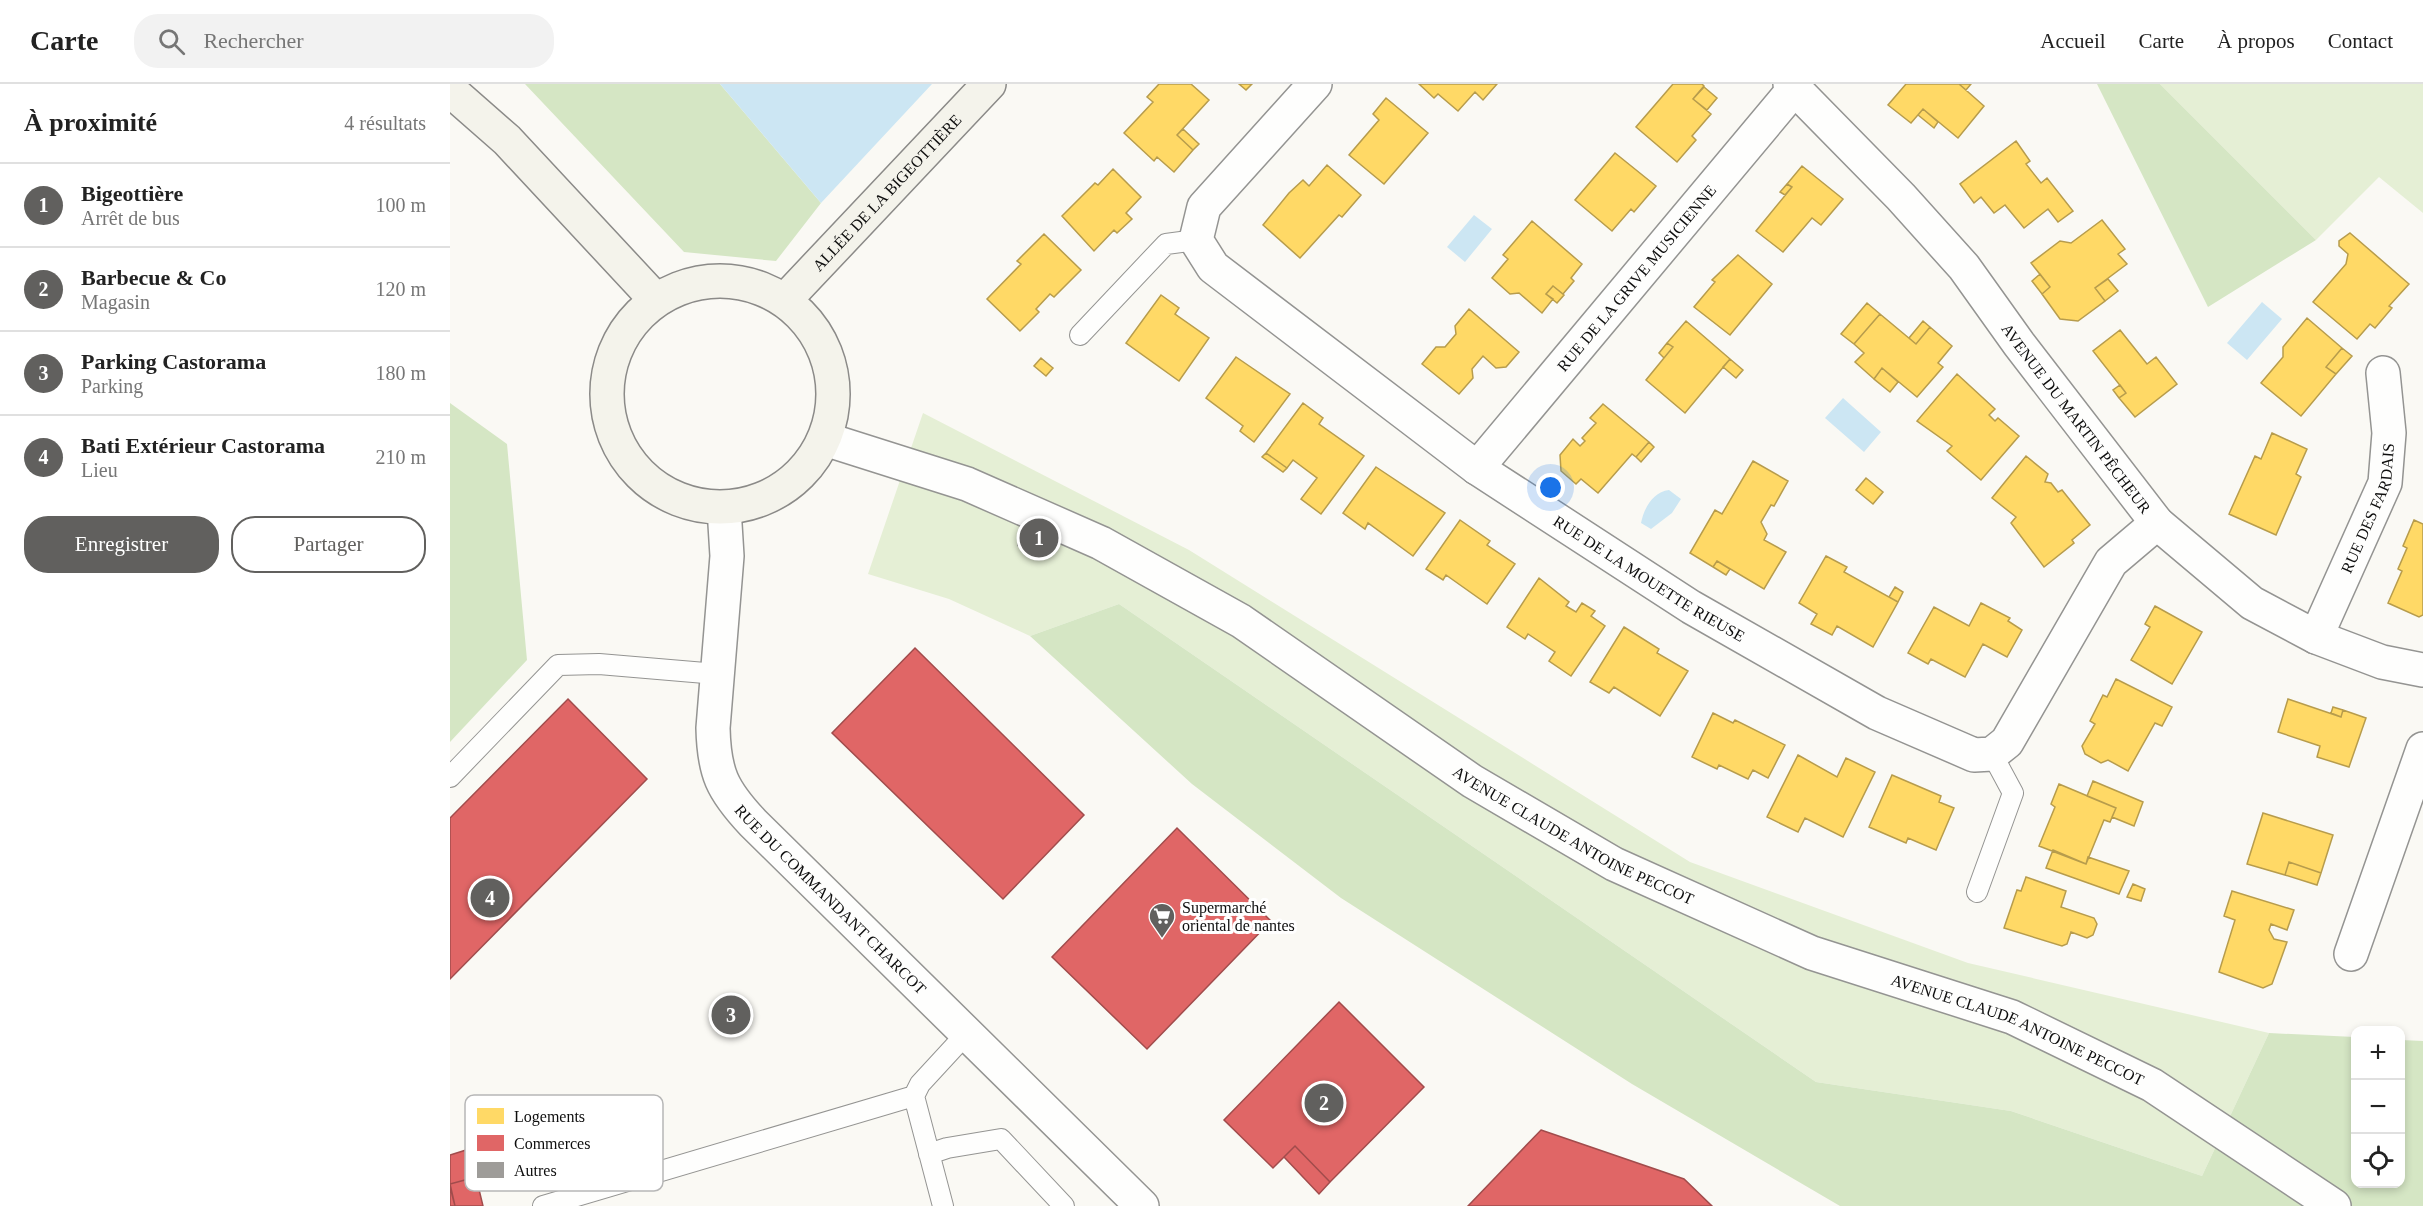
<!DOCTYPE html>
<html lang="fr">
<meta charset="utf-8">
<style>
:root{--surface:#fff;--page:#f2f2f2;--text:#222;--muted:#767676;--line:#e0e0e0;--accent:#61605e}
body{margin:0;font-family:Georgia,serif;background:var(--page);color:var(--text)}
.controls{position:absolute;right:18px;bottom:18px;display:grid;overflow:hidden;border-radius:12px;box-shadow:0 3px 9px #0003}
.controls button{width:54px;height:54px;display:grid;place-items:center;padding:0;border:0;border-bottom:2px solid var(--line);background:var(--surface);color:var(--text);font:30px sans-serif}
.you{position:absolute;left:1101px;top:404px;width:21px;height:21px;margin:-15px;border:4px solid #fff;border-radius:50%;background:#1a73e8;box-shadow:0 0 0 9px #1a73e833}
.badge{display:grid;place-items:center;width:39px;height:39px;border-radius:50%;background:var(--accent);color:#fff;font-size:20px;font-weight:700}
.pin{position:absolute;translate:-50% -50%;border:3px solid #fff;box-shadow:0 2px 6px #0006}
.list{margin:0;padding:0;list-style:none}
h2{display:flex;justify-content:space-between;align-items:center;height:78px;margin:0;padding:0 24px;font-size:26px}
h2 small{font-size:20px;font-weight:400;color:var(--muted)}
.list li{display:grid;grid-template-columns:39px 1fr auto;gap:18px;align-items:center;box-sizing:border-box;height:84px;padding:0 24px;border-top:2px solid var(--line)}
.list b{display:block;font-size:22px;white-space:nowrap}
.list p{margin:0;font-size:20px;white-space:nowrap;color:var(--muted)}
.list em{font-size:20px;font-style:normal;color:var(--muted)}
.actions{display:flex;gap:12px;padding:18px 24px}
.actions a{flex:1;padding:14px 0;border:2px solid var(--accent);border-radius:24px;text-align:center;font-size:21px;color:var(--accent)}
.actions .main{background:var(--accent);color:#fff}
.icon{flex:none;width:33px;height:33px;fill:none;stroke:currentColor;stroke-width:2;stroke-linecap:round;stroke-linejoin:round}
.map{position:relative;flex:none;width:1973px;height:1122px;overflow:hidden}
header{display:flex;align-items:center;gap:36px;box-sizing:border-box;height:84px;padding:0 30px;background:var(--surface);border-bottom:2px solid var(--line)}
header strong{font-size:28px}
nav{display:flex;gap:33px;margin-inline-start:auto;font-size:21px}
.search{width:420px;height:54px;background:var(--page);display:flex;align-items:center;gap:15px;box-sizing:border-box;padding:0 21px;border-radius:24px;color:var(--muted);font-size:22px}
main{display:flex}
aside{flex:1;background:var(--surface)}
.map>svg:first-child{display:block}
.green{fill:#e5efd5}
.forest{fill:#d5e6c4}
.water{fill:#cce6f3}
.homes{fill:#ffd966;stroke:#b79c4c;stroke-width:1.5}
.shops{fill:#e06666;stroke:#a14c4c;stroke-width:1.5}
.building{fill:#9e9c99}
.lines{fill:none;stroke-linecap:round;stroke-linejoin:round}
.service-casing{stroke:#949492;stroke-width:22}
.minor-casing{stroke:#949492;stroke-width:36}
.tertiary-casing{stroke:#949492;stroke-width:36}
.secondary-casing{stroke:#8b8a88;stroke-width:36}
.service{stroke:#fefefd;stroke-width:20}
.minor{stroke:#fefefd;stroke-width:33}
.tertiary{stroke:#fefefd;stroke-width:33}
.secondary{stroke:#f4f3eb;stroke-width:33}
.labels{text-anchor:middle;dominant-baseline:central;stroke-width:6;stroke-linejoin:round;paint-order:stroke}
.street-label{font-size:16px;fill:#0e0e0e;stroke:#fff}
.poi-label{font-size:16px;fill:#0e0e0e;stroke:#fff;text-anchor:start}
.key{fill:#fff;stroke:#b7b7b7;stroke-width:1.5}
.key-label{font-size:16px;fill:#0e0e0e}
</style>
<header>
<strong>Carte</strong>
<div class="search"><svg class="icon" aria-label="search" viewBox="0 0 24 24"><circle cx="10" cy="10" r="6"/><path d="M15 15l6 6"/></svg>Rechercher</div>
<nav><a>Accueil</a><a>Carte</a><a>À propos</a><a>Contact</a></nav>
</header>
<main>
<aside>
<h2>À proximité<small>4 résultats</small></h2>
<ul class="list">
<li><span class="badge">1</span><div><b>Bigeottière</b><p>Arrêt de bus</p></div><em>100 m</em></li>
<li><span class="badge">2</span><div><b>Barbecue &amp; Co</b><p>Magasin</p></div><em>120 m</em></li>
<li><span class="badge">3</span><div><b>Parking Castorama</b><p>Parking</p></div><em>180 m</em></li>
<li><span class="badge">4</span><div><b>Bati Extérieur Castorama</b><p>Lieu</p></div><em>210 m</em></li>
</ul>
<div class="actions"><a class="main">Enregistrer</a><a>Partager</a></div>
</aside>
<div class="map">
<svg width="1973" height="1122" viewBox="0 0 1973 1122">
<rect width="100%" height="100%" fill="#faf9f4"/>
<path class="green" d="M1710,0H1973V129L1929,93L1866,156Z
M473,329L739,466L1240,778L1518,879L1819,949L1752,1092L1561,1027L1366,998L669,520L580,552L499,515L418,490Z"/>
<path class="forest" d="M75,0H270L371,119L326,177L234,168Z
M1647,0H1710L1866,156L1758,223Z
M0,319L57,360L77,576L0,658Z
M669,520L1366,998L1561,1027L1752,1092L1819,949L1905,953L1906,1100H1950L1951,956L1973,957V1122H1390L1182,1000L891,814L742,700L580,552Z"/>
<path class="water" d="M270,0H482L371,119Z
M1024,131L1042,145L1015,178L997,163Z
M1812,218L1832,235L1797,276L1777,259Z
M1393,314L1431,348L1414,368L1375,334Z
M1219,406L1231,415L1222,429L1201,445L1191,439C1194,424 1203,408 1219,406Z"/>
<path class="homes" d="M709,0H741L759,16L727,51L743,66L724,88L707,73L704,77L674,49L703,18L697,13Z
M789,0H802L796,6Z
M969,0H1047L1033,16L1025,8L1008,27L988,10L984,14Z
M1223,0H1252L1254,2L1243,15L1261,30L1242,52L1246,56L1227,78L1186,43Z
M1456,0H1509L1534,22L1508,54L1473,25L1461,39L1438,21Z
M1509,0H1521L1516,6Z
M1254,3L1267,14L1257,26L1243,15Z
M936,14L978,49L934,100L899,71L929,36L923,30Z
M1473,25L1488,38L1484,44L1468,31Z
M733,45L749,60L743,66L727,51Z
M1566,57L1580,77L1576,80L1591,99L1597,94L1623,127L1608,138L1598,125L1574,144L1555,121L1544,129L1531,113L1524,119L1510,100Z
M1165,69L1206,102L1184,128L1181,125L1162,147L1125,116Z
M877,81L911,111L892,133L889,131L850,174L813,141L839,109L853,96L859,102Z
M1352,82L1393,115L1371,141L1362,134L1333,168L1306,147L1342,103L1337,100Z
M663,85L691,113L676,129L682,135L667,149L664,146L644,167L612,132L645,99L648,101Z
M1337,100L1342,103L1335,111L1330,108Z
M1652,136L1675,165L1668,170L1677,180L1645,204L1655,217L1628,237L1610,235L1592,210L1600,203L1581,179L1610,157L1621,159Z
M1082,137L1132,180L1121,194L1124,197L1113,210L1103,202L1096,210L1103,215L1092,229L1069,209L1060,210L1042,194L1058,175L1053,171Z
M1900,149L1959,200L1939,222L1942,224L1925,244L1920,240L1907,255L1863,218L1896,180L1898,170L1889,162V157Z
M594,150L631,186L604,213L600,210L586,225L589,228L570,247L537,215L571,180L567,177Z
M1288,171L1322,200L1280,251L1244,223L1265,198L1262,196Z
M1590,190L1600,203L1592,210L1582,197Z
M1658,195L1668,207L1655,217L1645,204Z
M1103,202L1114,211L1107,219L1096,210Z
M711,211L729,224L725,230L759,254L729,297L676,259Z
M1417,219L1430,230L1404,260L1391,250Z
M1019,225L1069,268L1056,283L1046,284L1033,272L1022,285L1023,294L1009,310L972,280L986,263H995L1006,250L1005,242Z
M1430,230L1466,260L1480,243L1502,262L1488,279L1493,283L1467,313L1432,284L1424,295L1405,278L1414,269L1404,260Z
M1857,234L1892,264L1876,283L1886,290L1851,332L1811,299L1833,273V263Z
M1236,237L1280,275L1235,329L1196,296L1223,263L1217,259Z
M1473,237L1480,243L1466,260L1459,254Z
M1670,246L1697,280L1706,273L1727,300L1685,333L1669,314L1676,309L1643,267Z
M1217,259L1223,263L1214,274L1209,269Z
M1892,264L1902,272L1886,290L1876,283Z
M786,273L840,310L804,358L790,347L793,342L756,314Z
M591,274L603,284L596,292L584,282Z
M1280,275L1293,286L1286,294L1273,283Z
M1432,284L1448,298L1440,308L1424,295Z
M1507,290L1545,325L1539,331L1545,337L1548,334L1569,352L1531,396L1497,367L1502,362L1467,337Z
M1670,301L1676,309L1669,314L1663,306Z
M853,319L873,334L869,340L914,372L871,430L851,415L867,394L843,376L837,384L816,369Z
M1153,320L1199,358L1186,373L1182,370L1148,409L1131,395L1126,400L1111,387L1110,371L1123,355L1130,362L1135,357L1132,354L1146,339L1140,334Z
M1822,349L1857,365L1846,390L1851,393L1826,451L1779,430L1805,372L1811,375Z
M1199,358L1204,363L1191,378L1186,373Z
M816,369L837,384L833,388L812,373Z
M1576,372L1598,390L1595,398L1601,399L1608,408L1612,406L1640,441L1622,456L1624,459L1594,483L1561,439L1566,433L1542,414Z
M1303,377L1338,397L1324,422L1321,421L1311,438L1317,450L1314,456L1336,468L1314,505L1267,477L1263,483L1240,469L1265,426L1272,430Z
M926,383L995,429L963,472L918,439L915,445L893,429Z
M1416,394L1433,408L1423,420L1406,406Z
M1010,436L1040,457L1037,461L1065,480L1037,520L996,491L993,496L976,485Z
M1964,436L1973,440V531L1969,533L1938,519L1952,487L1948,485L1957,464L1953,462Z
M1376,472L1397,483L1394,488L1448,518L1423,563L1387,542L1382,551L1361,540L1367,530L1349,519Z
M1267,477L1280,485L1276,491L1263,483Z
M1089,494L1119,518L1116,522L1126,528L1132,519L1145,527L1141,532L1155,542L1121,592L1099,577L1105,568L1078,550L1075,555L1057,543Z
M1445,503L1453,508L1448,518L1439,513Z
M1531,519L1560,534L1558,537L1572,546L1557,573L1533,560L1515,593L1481,575L1478,580L1458,569L1484,523L1519,542Z
M1705,522L1752,548L1722,600L1681,576L1700,543L1695,540Z
M1174,543L1209,565L1207,569L1238,587L1210,632L1164,603L1159,609L1140,598Z
M1666,595L1722,623L1712,642L1705,639L1678,687L1658,676L1651,679L1635,670L1632,662L1645,640L1640,637L1653,611L1657,613Z
M1838,615L1891,633L1893,626L1916,634L1899,683L1867,673L1870,662L1828,648Z
M1883,623L1893,626L1891,633L1881,629Z
M1263,629L1283,639L1285,636L1335,661L1318,694L1303,686L1298,695L1269,681L1267,685L1242,673Z
M1348,671L1387,693L1396,674L1425,688L1393,753L1355,734L1348,748L1317,733Z
M1442,691L1491,712L1489,718L1504,724L1486,766L1458,754L1456,759L1419,743Z
M1643,697L1693,718L1684,742L1662,733L1666,724L1637,712Z
M1609,700L1666,724L1660,738L1654,736L1636,780L1589,762L1605,723L1601,720Z
M1813,729L1883,751L1871,789L1839,778L1835,791L1797,780Z
M1603,766L1636,780L1638,773L1679,787L1669,810L1596,784Z
M1839,778L1871,789L1867,801L1835,791Z
M1576,793L1616,807L1611,823L1644,834L1647,840L1643,851L1637,854L1621,848L1617,860L1612,862L1554,844L1567,806L1571,807Z
M1683,800L1695,805L1691,817L1677,813Z
M1782,807L1844,826L1837,846L1821,840L1819,846L1824,855L1837,858L1822,900L1813,904L1769,888L1785,836L1774,832Z"/>
<path class="shops" d="M465,564L634,731L553,815L382,649Z
M118,615L197,695L0,895V734Z
M727,744L821,837L697,965L602,873Z
M889,918L974,1003L880,1098L845,1062L823,1084L774,1036Z
M1091,1046L1234,1095L1262,1122H1018Z
M27,1055L44,1073L26,1093L0,1100V1071L16,1066Z
M845,1062L880,1098L869,1110L834,1073Z
M26,1093L33,1122H5L0,1100Z
M0,1103L5,1122H0Z"/>
<path class="building" d="M569,453L587,459L584,468L567,462Z"/>
<g class="lines">
<g class="service-casing">
<path id="service" d="M630,251L716,160L746,156
M0,693L108,581L149,580L267,590
M1527,808L1563,709L1542,670
M464,1012L493,1122
M479,1070L497,1064L551,1055L614,1122
M93,1122L464,1012L470,1000L517,949"/>
</g>
<g class="minor-casing">
<g id="minor">
<path id="s1" d="M865,0L754,123L746,156L763,183L1027,384L1241,523L1427,629L1524,671L1542,670L1557,658L1661,478L1707,439"/>
<path id="s2" d="M1340,0L1451,113L1514,183L1569,260L1707,439L1802,519L1866,553L1932,578L1973,586"/>
<path id="s3" d="M1027,384L1345,4"/>
<path id="s4" d="M274,424L277,472L263,644C264,689 272,706 303,739L692,1122"/>
<path id="s5" d="M1866,553L1935,399L1939,349L1933,289"/>
<path d="M1901,870L1973,665"/>
</g>
</g>
<g class="tertiary-casing">
<g id="tertiary">
<path id="s6" d="M375,355L517,400L651,459L791,537L1022,697L1164,780L1362,869L1562,933L1702,1001L1884,1122"/>
</g>
</g>
<g class="secondary-casing">
<g id="secondary">
<path d="M0,6L57,56L206,216"/>
<circle cx="270" cy="310" r="113"/>
<path id="s7" d="M335,216L539,0"/>
</g>
</g>
<use href="#service" class="service"/>
<use href="#minor" class="minor"/>
<use href="#tertiary" class="tertiary"/>
<use href="#secondary" class="secondary"/>
</g>
<defs>
<g id="supermarket-pin" transform="scale(1.35)"><path d="M0 17L-7.5 6A9.5 9.5 0 1 1 7.5 6Z" fill="#61605e" stroke="#fff"/><path d="M-6-5.5h2.5l.6 2H6L4.5 2H-2.5L-4.4-4H-6ZM-1.5 3.2a1.3 1.3 0 1 0 .1 0ZM3 3.2a1.3 1.3 0 1 0 .1 0Z" fill="#fff"/></g>
</defs>
<g fill-rule="evenodd">
<use href="#supermarket-pin" x="712" y="832"/>
</g>
<g class="labels">
<g class="street-label">
<text stroke="none"><textPath href="#s7" startOffset="148">ALLÉE DE LA BIGEOTTIÈRE</textPath></text>
<text stroke="none"><textPath href="#s3" startOffset="248">RUE DE LA GRIVE MUSICIENNE</textPath></text>
<text stroke="none"><textPath href="#s2" startOffset="441">AVENUE DU MARTIN PÊCHEUR</textPath></text>
<text stroke="none"><textPath href="#s5" startOffset="140">RUE DES FARDAIS</textPath></text>
<text stroke="none"><textPath href="#s1" startOffset="768">RUE DE LA MOUETTE RIEUSE</textPath></text>
<text stroke="none"><textPath href="#s6" startOffset="852">AVENUE CLAUDE ANTOINE PECCOT</textPath></text>
<text stroke="none"><textPath href="#s4" startOffset="436">RUE DU COMMANDANT CHARCOT</textPath></text>
<text stroke="none"><textPath href="#s6" startOffset="1338">AVENUE CLAUDE ANTOINE PECCOT</textPath></text>
</g>
<g class="poi-label">
<text x="732" y="823">Supermarché<tspan x="732" dy="18">oriental de nantes</tspan></text>
</g>
</g>
<rect x="15" y="1011" width="198" height="96" rx="9" class="key"/>
<rect x="27" y="1024" width="27" height="16" fill="#ffd966"/>
<rect x="27" y="1051" width="27" height="16" fill="#e06666"/>
<rect x="27" y="1078" width="27" height="16" fill="#9e9c99"/>
<g class="key-label">
<text x="64" y="1038">Logements</text>
<text x="64" y="1065">Commerces</text>
<text x="64" y="1092">Autres</text>
</g>
</svg>
<div class="controls">
<button>+</button>
<button>−</button>
<button><svg class="icon" aria-label="locate" viewBox="0 0 24 24"><circle cx="12" cy="12" r="6"/><path d="M12 2v4M12 18v4M2 12h4M18 12h4"/></svg></button>
</div>
<div class="you"></div>
<div class="pin badge" style="left:589px;top:454px">1</div>
<div class="pin badge" style="left:874px;top:1019px">2</div>
<div class="pin badge" style="left:281px;top:931px">3</div>
<div class="pin badge" style="left:40px;top:814px">4</div>
</div>
</main>
